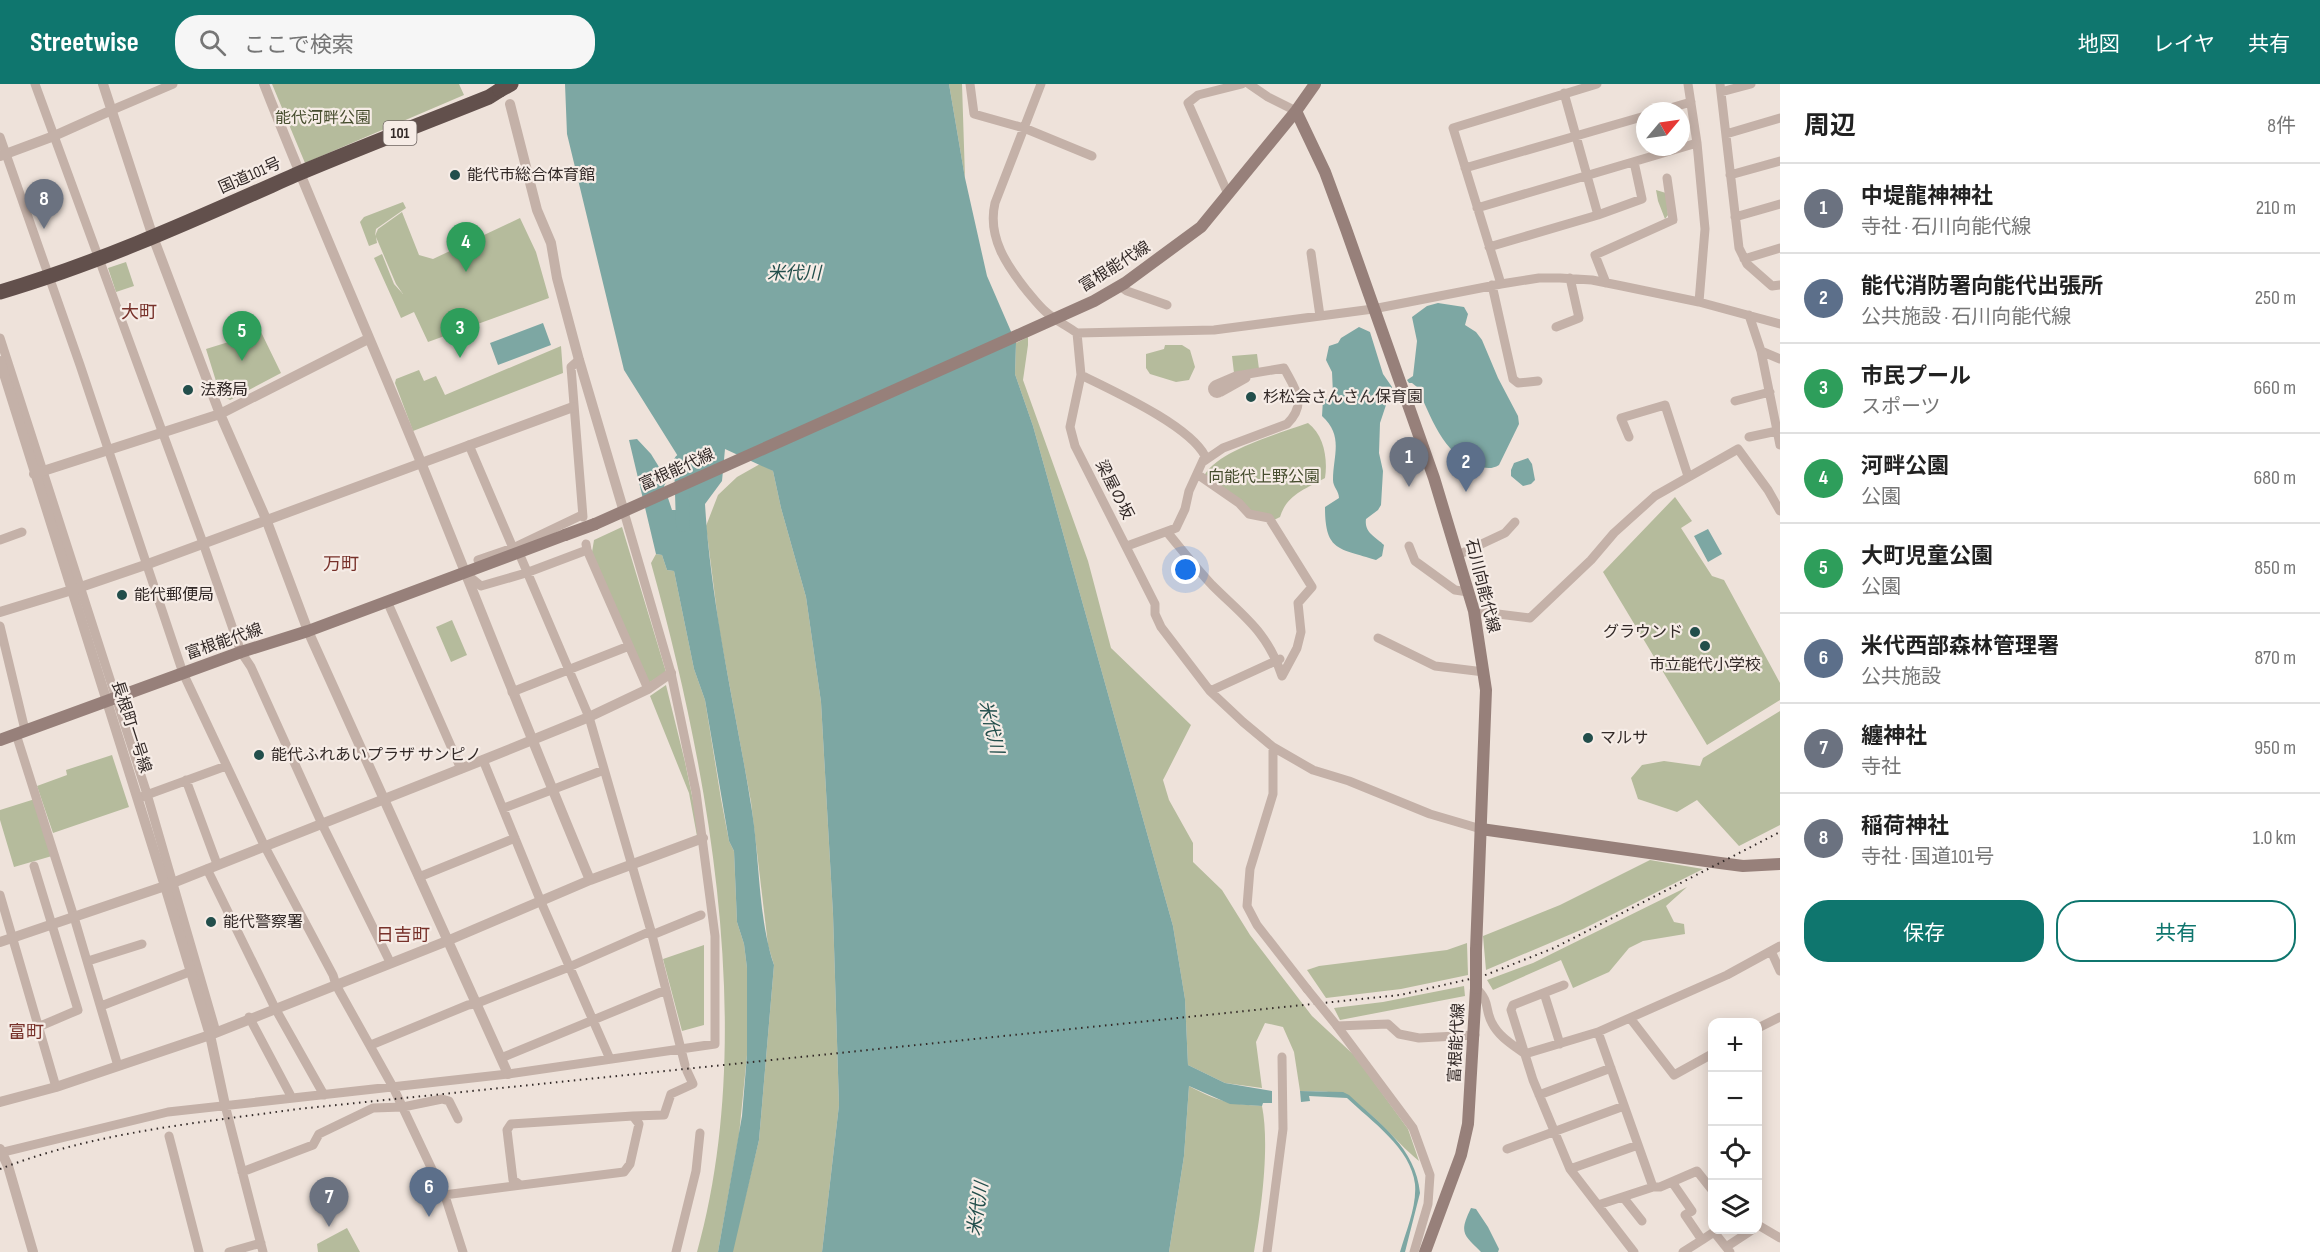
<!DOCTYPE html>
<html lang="ja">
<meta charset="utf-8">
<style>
:root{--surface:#fff;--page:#f6f6f6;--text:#222;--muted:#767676;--line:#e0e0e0;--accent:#0f766e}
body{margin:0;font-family:"Sofia Sans Condensed","Noto Sans JP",sans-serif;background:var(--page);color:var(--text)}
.controls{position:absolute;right:18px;bottom:18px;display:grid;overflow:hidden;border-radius:12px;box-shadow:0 3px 15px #0003}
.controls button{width:54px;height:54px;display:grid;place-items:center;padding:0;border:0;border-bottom:2px solid var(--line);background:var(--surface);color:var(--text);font:30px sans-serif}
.compass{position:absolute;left:1636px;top:18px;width:54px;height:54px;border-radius:50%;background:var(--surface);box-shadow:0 3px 15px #0003;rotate:61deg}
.you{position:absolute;left:1186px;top:486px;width:21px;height:21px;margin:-15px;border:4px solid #fff;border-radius:50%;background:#1a73e8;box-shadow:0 0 0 9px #1a73e833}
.badge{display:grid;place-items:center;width:39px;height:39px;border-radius:50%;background:var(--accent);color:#fff;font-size:20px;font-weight:700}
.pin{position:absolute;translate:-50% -50px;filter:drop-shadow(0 2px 3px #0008)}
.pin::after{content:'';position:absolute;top:32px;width:21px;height:18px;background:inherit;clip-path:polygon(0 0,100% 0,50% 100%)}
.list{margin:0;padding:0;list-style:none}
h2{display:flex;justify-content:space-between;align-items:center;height:78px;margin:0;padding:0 24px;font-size:26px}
h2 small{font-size:20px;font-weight:400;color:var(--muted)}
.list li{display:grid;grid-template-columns:39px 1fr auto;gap:18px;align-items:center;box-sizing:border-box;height:90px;padding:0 24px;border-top:2px solid var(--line)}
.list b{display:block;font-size:22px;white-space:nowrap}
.list p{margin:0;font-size:20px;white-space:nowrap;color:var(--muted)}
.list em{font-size:20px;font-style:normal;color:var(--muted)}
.actions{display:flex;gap:12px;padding:18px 24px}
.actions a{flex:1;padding:14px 0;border:2px solid var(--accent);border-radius:24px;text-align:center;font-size:21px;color:var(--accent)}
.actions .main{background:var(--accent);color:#fff}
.icon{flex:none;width:33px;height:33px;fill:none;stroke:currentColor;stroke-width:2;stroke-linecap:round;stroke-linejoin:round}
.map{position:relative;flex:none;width:1780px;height:1168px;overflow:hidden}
header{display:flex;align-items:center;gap:36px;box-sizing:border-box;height:84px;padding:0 30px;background:var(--accent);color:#fff}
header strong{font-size:28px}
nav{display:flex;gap:33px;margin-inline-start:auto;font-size:21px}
.search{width:420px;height:54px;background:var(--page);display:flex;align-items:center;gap:15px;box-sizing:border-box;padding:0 21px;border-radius:24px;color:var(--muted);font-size:22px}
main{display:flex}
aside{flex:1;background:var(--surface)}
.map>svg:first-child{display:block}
.green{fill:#b5bb9c}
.water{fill:#7da7a3}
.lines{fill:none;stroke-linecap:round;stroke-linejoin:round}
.river{stroke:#7da7a3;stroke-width:14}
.minor{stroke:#c4b1a8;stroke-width:9}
.tertiary{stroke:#c4b1a8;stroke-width:10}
.secondary{stroke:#97807a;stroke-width:12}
.trunk{stroke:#62504c;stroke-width:15}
.rail{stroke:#322927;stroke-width:2;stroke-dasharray:1.5 4.5;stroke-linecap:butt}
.minor-bridge{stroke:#c4b1a8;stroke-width:9}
.secondary-bridge{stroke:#97807a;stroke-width:12}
.trunk-bridge{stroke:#62504c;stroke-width:15}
.poi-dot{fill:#224e4b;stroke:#f6ece6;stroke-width:2}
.labels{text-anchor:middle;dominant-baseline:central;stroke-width:4.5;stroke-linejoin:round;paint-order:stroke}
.shield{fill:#f6ece6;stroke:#6d6460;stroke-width:1.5}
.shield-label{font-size:15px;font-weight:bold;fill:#322927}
.park-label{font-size:16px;fill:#464d2e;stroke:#f6ece6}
.poi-label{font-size:16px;fill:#322927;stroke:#f6ece6;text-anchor:start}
.street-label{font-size:16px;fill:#322927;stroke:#f6ece6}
.water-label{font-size:18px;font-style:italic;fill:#224e4b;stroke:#f6ece6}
.neighbourhood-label{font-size:18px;fill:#77312a;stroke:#f6ece6}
</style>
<header>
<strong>Streetwise</strong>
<div class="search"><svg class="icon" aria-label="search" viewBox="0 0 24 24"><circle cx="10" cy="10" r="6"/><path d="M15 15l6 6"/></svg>ここで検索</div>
<nav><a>地図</a><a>レイヤ</a><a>共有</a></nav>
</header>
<main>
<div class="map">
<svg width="1780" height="1168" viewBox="0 0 1780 1168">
<rect width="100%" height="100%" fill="#eee2da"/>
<path class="green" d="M272,0H459L464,11L305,79Z
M949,0H962L965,94Z
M1656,106L1666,109L1668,131L1665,135L1658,117Z
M403,118L406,124L376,145L375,152L378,145L402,128L419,171L433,175L520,134L536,168L549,214L428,258L414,228L401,234L374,174L382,170L394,200L403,210L396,200L376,153L377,159L369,162L360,138L364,133Z
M126,178L134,202L116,208L108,184Z
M261,248L281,289L230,316L220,310L206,265Z
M1028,253V261L1023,296L1088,477L1111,564L1191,641L1163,696L1169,716L1193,759V778L1222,806L1250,851L1312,932L1355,972L1408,1045L1419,1077C1394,1057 1370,1022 1341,1011C1330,1006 1313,1008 1300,1007L1294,968L1283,943L1265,939L1256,958L1262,1004L1225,999L1188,981L1185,915L1173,842L1033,342L1015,290L1016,259Z
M1165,261H1182L1190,266L1195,283L1189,296L1176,298L1150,290L1146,284V270L1164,265Z
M561,262L563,289L413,347L395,299L396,295L419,286L424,297L436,292L445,311Z
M1257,270L1259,285L1234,289L1232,272Z
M1308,339C1324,351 1328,375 1325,394C1306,405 1287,410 1280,433L1272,437L1250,428L1203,394C1214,367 1281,349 1308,339Z
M760,380L773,387L781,424L806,513L821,618L833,830L839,1021L822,1168H732L759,1056L774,881L768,861L751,718L719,544L706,442L718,411L737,393Z
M1675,413L1692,437L1681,444L1712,492L1724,496L1780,599V616L1707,661L1603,488Z
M622,443L666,588L647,600L592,468L594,456Z
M656,470L662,471L667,486L674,487L694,585L705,616L721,715L729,757L734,767L737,838L744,860L747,884V971L739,1051L718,1168H697C757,954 710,690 651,479Z
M452,536L467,571L451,578L436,543Z
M666,601L685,678L700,750L697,752L689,709L650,612Z
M1780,627V741L1739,762L1697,716L1677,728L1638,715L1631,694L1642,681L1664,677L1700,682L1703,674Z
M112,671L129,723L53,749L37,702L67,691L66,686Z
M35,715L52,772L14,783L0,736V726Z
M1650,776L1703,785L1583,845L1486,886L1483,852L1560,821Z
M1687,803L1666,822L1674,838L1684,840L1685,850L1643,857L1629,864L1609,888L1573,904L1561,876L1493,906L1487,896L1533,879Z
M1467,859L1468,891L1401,905L1326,914L1307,886L1319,882L1447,866Z
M704,861V941L682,947L663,875Z
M1464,902L1465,912L1340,936L1334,924L1383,918Z
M1189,1002C1217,1017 1230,1020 1262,1022C1270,1062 1261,1127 1254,1168H1169L1184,1072Z
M347,1144L360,1168H318L317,1160Z"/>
<path class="water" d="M565,0H949L965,94L987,192L1016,259L1015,290L1033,342L1173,842L1185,915L1188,981L1225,999L1272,1007V1019H1263L1262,1022L1230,1020L1189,1002L1184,1072L1169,1168H822L839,1021L833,830L821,618L806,513L781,424L773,387L725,365L722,397L705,420C711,524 736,625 752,727C760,778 758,833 774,881L759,1056L733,1168H718L742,1032L747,971V884L744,860L737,838L734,767L729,757L705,616L694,585L674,487L667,486L662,471L656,470L629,356L637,355L651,370L667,396L664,402L672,426H679L686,420V390L689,377L713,368L681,377L624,286L567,50Z
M1438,219L1464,223L1468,230L1465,241L1476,248L1482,256L1498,294L1518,332L1519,340L1499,381C1491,386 1484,384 1476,381C1443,372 1430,330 1417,303L1412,299H1409L1407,296L1413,292L1417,257L1412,233L1427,222Z
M543,239L551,261L498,281L490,259Z
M1359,243L1370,248L1383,290L1392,303L1380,339L1379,369L1383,387L1381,421L1378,426L1366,435C1364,449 1376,453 1384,461L1382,472L1376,476C1339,464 1325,468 1325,423L1339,414C1339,407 1333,403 1333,396C1333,371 1344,352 1322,332L1323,316L1330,314L1333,310L1332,288L1326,276L1329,262L1338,259L1341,254Z
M1528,374L1532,380L1535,396L1531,400L1523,402L1511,392V386L1514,379Z
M1708,445L1722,470L1708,478L1694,452Z
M1300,1007L1343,1008L1349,1011C1379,1039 1416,1064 1420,1109L1405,1168H1400C1406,1147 1417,1122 1415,1100C1411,1064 1371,1037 1347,1014L1309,1012L1310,1017L1301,1018Z
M1471,1124L1476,1125L1488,1143L1499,1165L1498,1168H1481C1463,1150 1459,1149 1471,1124Z"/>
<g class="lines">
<path class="river" d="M681,377L683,441"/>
<path class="minor" d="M35,0L203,459L241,568L251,583L322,740L390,878
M970,0L974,30L1024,44L1092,72
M1041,0L995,119C987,153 1007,182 1027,207C1033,214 1039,222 1046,228C1055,236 1067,242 1077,249L1081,291L1070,343L1075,362L1155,520V530L1161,543L1210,607L1243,638L1273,663L1313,686L1349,697L1430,730L1481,745
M1249,0L1268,13L1296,27
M1688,0L1697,59L1705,145L1699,218
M1720,0L1739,164L1747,180L1772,202L1780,201
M1721,8L1751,0
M1564,9L1598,131
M112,26L173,0
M1660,27L1691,18
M1726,50L1780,34
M0,53L80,281L183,589L264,761L333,891L336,901L393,1003L446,1115L463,1168
M1465,84L1645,32
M1730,91L1780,77
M1228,110L1188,19L1198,11L1242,0
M1477,124L1697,59
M1735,133L1780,120
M1489,163L1598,131L1642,115L1634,78
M1311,169L1320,232
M1744,175L1780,164
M1606,199L1595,171L1673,136L1667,94
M1501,200L1453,44L1597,0
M1492,201L1513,295L1518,299L1538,297
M1120,202L1127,207L1167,221
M1749,231L1761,267L1780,361
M1556,243L1579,234L1570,194
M1077,249L1214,246L1373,225L1501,200L1539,194H1560L1592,196L1622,202L1699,218L1780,240
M0,254L147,710L216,948
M1761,267L1780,275
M579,276L571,283L583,433
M1081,291C1113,307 1189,341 1205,372L1189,407L1185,425L1176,444L1127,462
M1212.5 305a4.5 4.5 0 1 1 9 0a4.5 4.5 0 1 1-9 0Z
M1221,308L1246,294
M1735,317L1770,308
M1629,353L1621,334L1665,321L1688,392
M1749,353L1777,347
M469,361L513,464L582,431
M1204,377L1223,364L1287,340C1308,319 1295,305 1284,284L1236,292L1215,301
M1197,390L1239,419L1249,430L1269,434L1312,503L1298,519L1301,548L1297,564L1282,592
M1167,448C1182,466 1196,484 1212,501C1244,533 1267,547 1282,592
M0,456L22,448
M586,460L587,466L648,605
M1409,462L1415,477L1455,506L1468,508
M519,469L589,633L651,847L685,981
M1458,471L1505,449L1515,438
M478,476L513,464
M465,489L481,502L526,489L587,466
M387,517L461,685
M1474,527L1530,534L1591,476L1614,449L1655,412L1738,365L1768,406L1780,427
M0,542L25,646
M1378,554L1435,582L1484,588
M1210,607L1280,575
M512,608L629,562
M16,650L74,833L118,982
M1273,663V710L1250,785L1247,822L1257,841L1307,905
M483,676L541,818L610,975
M186,696L217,780
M141,713L226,682
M504,724L604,686
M34,782L78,926L38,943
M207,785L275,924L324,1011
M419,793L515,754
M0,811L56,1003
M652,851L701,831
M1771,867L1780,887
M88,877L142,860
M1564,901L1513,921L1511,926L1533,996L1570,1085L1634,1168
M1476,904C1491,919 1484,924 1492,939C1499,953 1513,961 1525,970
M1544,909L1560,960
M101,922L197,885
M249,933L292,1014
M1630,934L1674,991L1712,970
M1337,942L1413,1044L1430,1091L1428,1120L1414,1168
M1337,942L1388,940L1399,950L1419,954L1475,951
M1758,944L1780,933
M1598,948L1653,1103H1660L1697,1087L1712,1106
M371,961L468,921L475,920L569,883L651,847
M1525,970L1598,948L1727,891L1780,862
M501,974L666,906
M1539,1011L1611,984
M225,1021L263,1168
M633,1032L664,1031L671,1010L693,1000L687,987
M169,1052L199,1168
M1507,1065L1624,1022
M0,1069L168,1028L508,990L715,960V852L696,708L671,589L624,428
M1570,1085L1638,1061
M242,1088L313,1061L319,1050L373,1024L403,1023L442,1015L449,1017L458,1035
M1672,1098L1692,1127L1685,1131L1702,1156L1683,1168
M444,1111L624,1088L630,1080L639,1040L633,1032L511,1040L507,1046L513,1096L519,1100
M1623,1113L1642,1137
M1598,1121L1653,1103
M1758,1141L1780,1154
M1702,1156L1714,1148L1730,1168
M1726,1163L1752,1146
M229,1168L261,1159
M676,1168L696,1087L700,1049
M1267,1168L1283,1045L1282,973"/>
<path class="tertiary" d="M103,0L153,153L220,330L266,435L308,547L508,990
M264,0C314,128 370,253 422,381C478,519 532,658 590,796
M510,20L537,126L551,159L557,194L579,276L624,428
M0,72L54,52L112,26
M0,277L165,802L210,951L225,1021
M34,390L220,330L368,255
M0,528L72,506L148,480L573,323
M0,858L165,802L483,676L589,633L648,605L671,589
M0,1018L56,1003L210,951L447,857L590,796L703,754
M0,1065L8,1082L33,1168"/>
<path class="secondary" d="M1296,27L1325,88L1346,145L1434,394L1474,527L1486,606L1476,866
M595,440L1025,248L1094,217L1125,199L1201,143L1296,27L1315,0
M0,656L241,568L308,547L565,451
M1481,745L1720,779L1743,782L1780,780
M1425,1168L1461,1071L1468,1040L1476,904"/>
<path class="trunk" d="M0,208C102,178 198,134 295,91C359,64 424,39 489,13L500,6"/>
<path class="rail" d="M0,1085C95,1048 198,1039 298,1025L1400,911L1483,892L1554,864L1780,748"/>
<path class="minor-bridge" d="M1307,905L1337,942"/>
<path class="secondary-bridge" d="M565,451L595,440
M1476,866V904"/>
<path class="trunk-bridge" d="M500,6L511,0"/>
</g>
<g class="poi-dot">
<circle cx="455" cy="91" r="6"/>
<circle cx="188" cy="306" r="6"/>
<circle cx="1251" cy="313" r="6"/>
<circle cx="122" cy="511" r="6"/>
<circle cx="1695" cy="548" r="6"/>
<circle cx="1705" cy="562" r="6"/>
<circle cx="1588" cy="654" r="6"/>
<circle cx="259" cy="671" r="6"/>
<circle cx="211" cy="838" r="6"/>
</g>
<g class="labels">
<rect class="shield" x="383.5" y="37" width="33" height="24" rx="4.5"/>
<g class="shield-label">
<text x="400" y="49">101</text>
</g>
<g class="park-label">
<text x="323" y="34">能代河畔公園</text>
<text x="1264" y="393">向能代上野公園</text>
</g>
<g class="poi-label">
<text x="467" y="91">能代市総合体育館</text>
<text x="200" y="306">法務局</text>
<text x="1263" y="313">杉松会さんさん保育園</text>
<text x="134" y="511">能代郵便局</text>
<text x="1683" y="548" text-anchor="end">グラウンド</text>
<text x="1705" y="581" text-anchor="middle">市立能代小学校</text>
<text x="1600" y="654">マルサ</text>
<text x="271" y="671">能代ふれあいプラザ サンピノ</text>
<text x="223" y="838">能代警察署</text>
</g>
<g class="street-label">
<text transform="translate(250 92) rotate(-24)">国道101号</text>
<text transform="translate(1115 183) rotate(-32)">富根能代線</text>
<text transform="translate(677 386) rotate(-24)">富根能代線</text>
<text transform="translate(1114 406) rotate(63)">梁屋の坂</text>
<text transform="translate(1482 502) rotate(76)">石川向能代線</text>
<text transform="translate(224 558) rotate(-19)">富根能代線</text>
<text transform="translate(131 643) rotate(72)">長根町一号線</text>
<text transform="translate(1457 959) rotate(-87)">富根能代線</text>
</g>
<g class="water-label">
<text x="794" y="189">米代川</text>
<text transform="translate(991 643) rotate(77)">米代川</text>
<text transform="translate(978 1125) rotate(-81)">米代川</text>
</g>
<g class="neighbourhood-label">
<text x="139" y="228">大町</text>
<text x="341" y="480">万町</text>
<text x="403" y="851">日吉町</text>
<text x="26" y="948">富町</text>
</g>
</g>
</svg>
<div class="controls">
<button>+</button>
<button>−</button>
<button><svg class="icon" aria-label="locate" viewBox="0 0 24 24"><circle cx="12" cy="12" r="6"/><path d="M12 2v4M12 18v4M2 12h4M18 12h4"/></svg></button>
<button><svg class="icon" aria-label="layers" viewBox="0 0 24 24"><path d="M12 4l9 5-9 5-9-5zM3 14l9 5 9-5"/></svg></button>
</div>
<svg class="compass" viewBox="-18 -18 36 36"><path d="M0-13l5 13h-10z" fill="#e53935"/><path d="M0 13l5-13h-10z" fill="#767676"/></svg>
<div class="you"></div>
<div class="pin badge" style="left:1409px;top:403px;background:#6b7280">1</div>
<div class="pin badge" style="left:1466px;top:408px;background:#5c6f8a">2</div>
<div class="pin badge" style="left:460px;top:274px;background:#2e9e5b">3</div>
<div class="pin badge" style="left:466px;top:188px;background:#2e9e5b">4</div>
<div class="pin badge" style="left:242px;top:277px;background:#2e9e5b">5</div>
<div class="pin badge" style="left:429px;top:1133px;background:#5c6f8a">6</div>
<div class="pin badge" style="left:329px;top:1143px;background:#6b7280">7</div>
<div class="pin badge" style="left:44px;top:145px;background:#6b7280">8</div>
</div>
<aside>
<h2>周辺<small>8件</small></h2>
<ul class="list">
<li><span class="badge" style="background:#6b7280">1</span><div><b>中堤龍神神社</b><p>寺社 · 石川向能代線</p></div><em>210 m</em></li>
<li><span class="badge" style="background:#5c6f8a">2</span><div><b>能代消防署向能代出張所</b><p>公共施設 · 石川向能代線</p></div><em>250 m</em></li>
<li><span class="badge" style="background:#2e9e5b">3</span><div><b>市民プール</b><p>スポーツ</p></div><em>660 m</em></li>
<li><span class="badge" style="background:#2e9e5b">4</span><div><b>河畔公園</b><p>公園</p></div><em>680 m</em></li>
<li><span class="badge" style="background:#2e9e5b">5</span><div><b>大町児童公園</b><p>公園</p></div><em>850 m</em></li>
<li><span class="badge" style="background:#5c6f8a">6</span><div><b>米代西部森林管理署</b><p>公共施設</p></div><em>870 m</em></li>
<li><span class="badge" style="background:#6b7280">7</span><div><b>纏神社</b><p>寺社</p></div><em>950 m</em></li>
<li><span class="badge" style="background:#6b7280">8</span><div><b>稲荷神社</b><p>寺社 · 国道101号</p></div><em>1.0 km</em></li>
</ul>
<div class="actions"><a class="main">保存</a><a>共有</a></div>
</aside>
</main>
